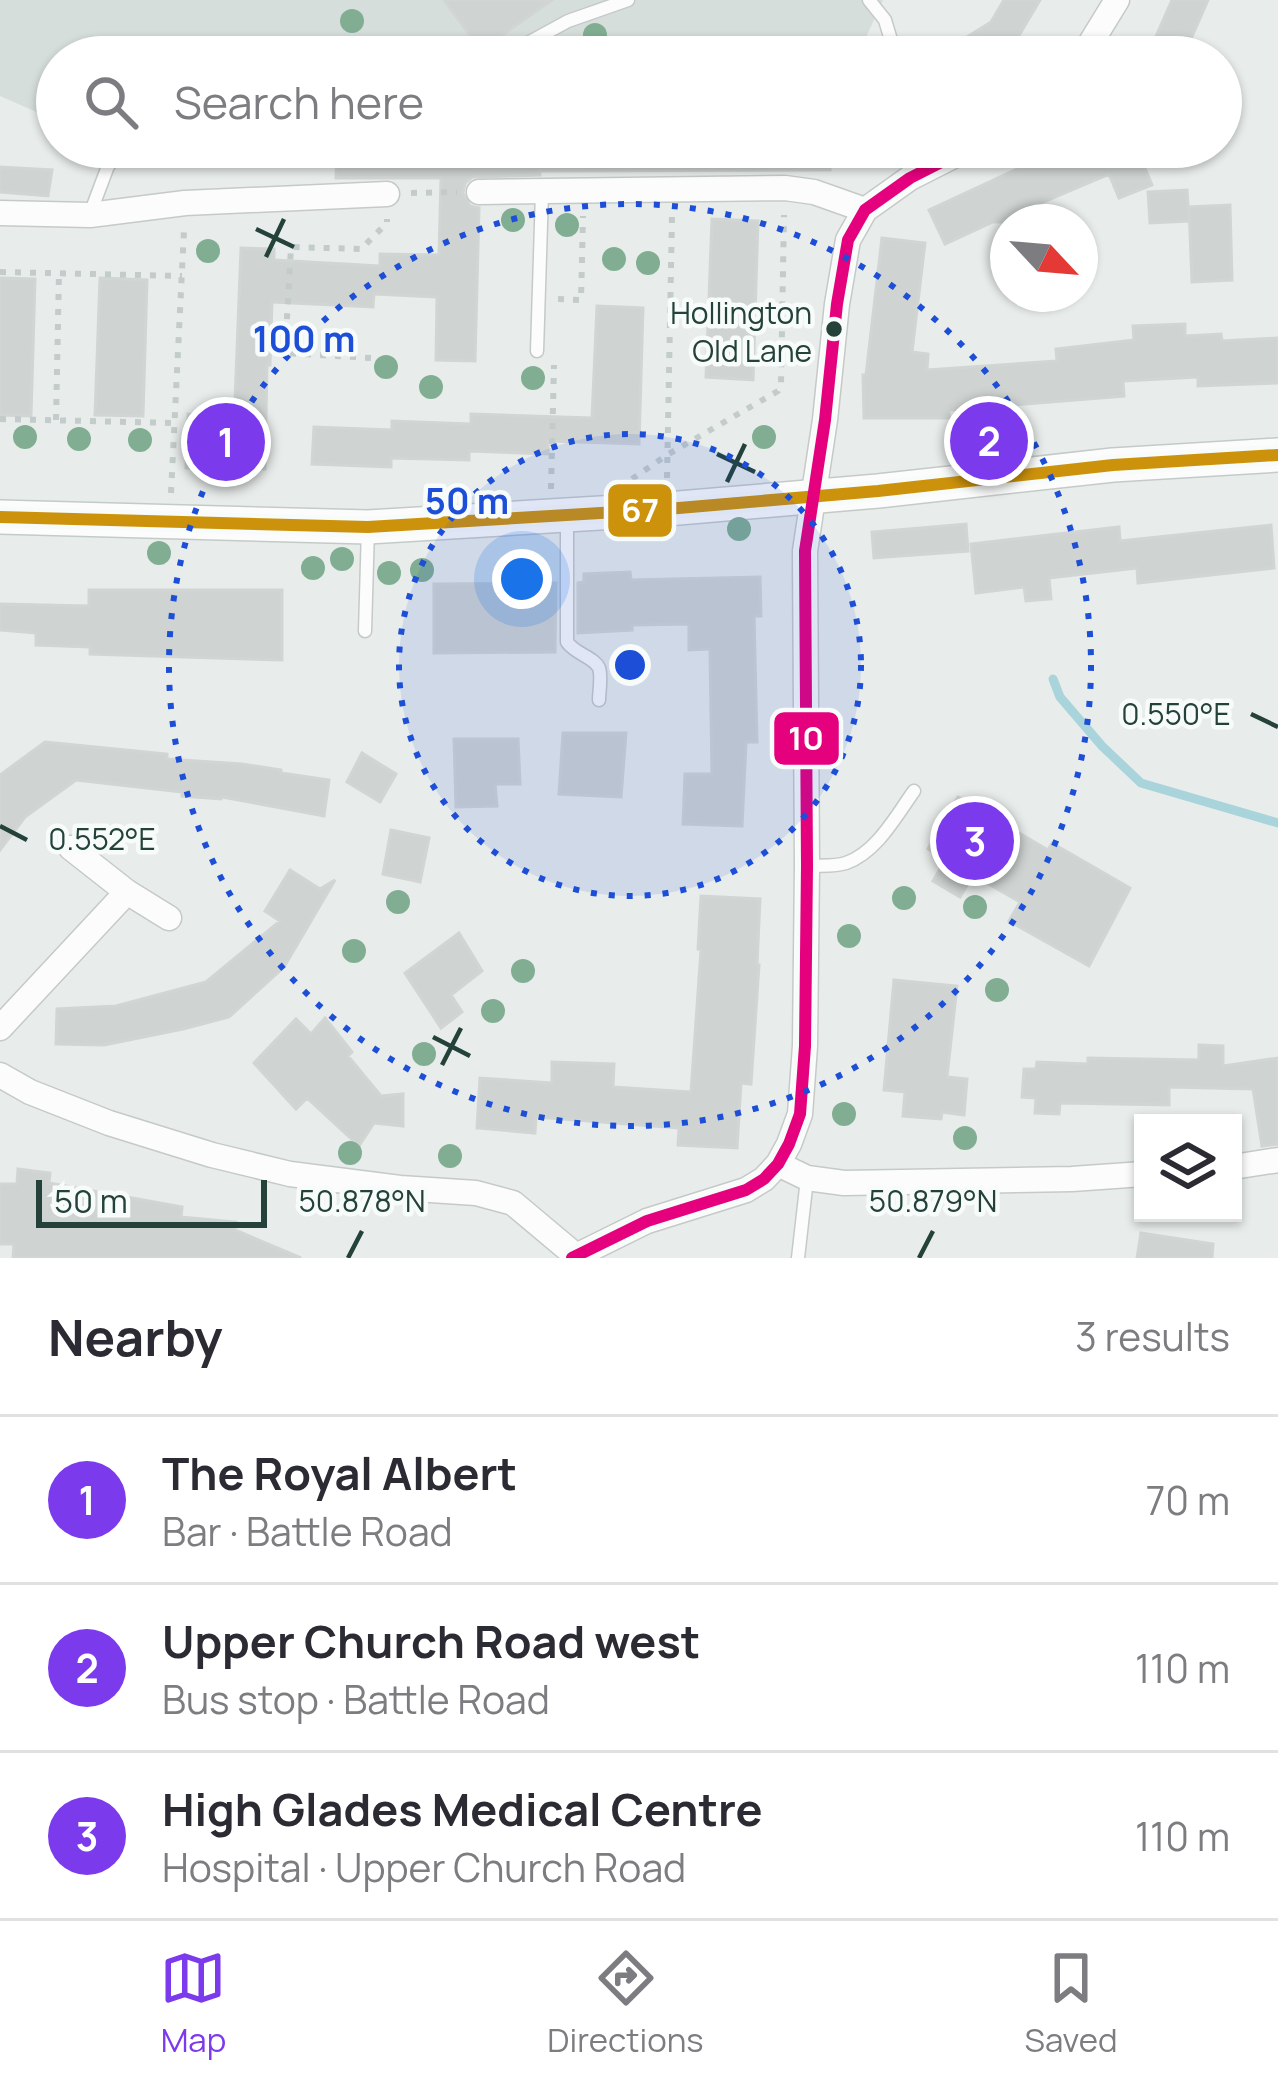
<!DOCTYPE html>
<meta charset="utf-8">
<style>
:root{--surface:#fff;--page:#f2f2f3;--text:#2b2b33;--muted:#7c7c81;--line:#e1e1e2;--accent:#7c3aed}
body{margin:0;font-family:Manrope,sans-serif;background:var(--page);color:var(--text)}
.controls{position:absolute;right:36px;bottom:36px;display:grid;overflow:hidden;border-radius:0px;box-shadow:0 3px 9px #0004}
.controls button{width:108px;height:108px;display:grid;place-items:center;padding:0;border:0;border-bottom:3px solid var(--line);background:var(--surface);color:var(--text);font:60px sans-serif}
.compass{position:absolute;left:990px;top:204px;width:108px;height:108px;border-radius:50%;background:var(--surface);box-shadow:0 3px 9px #0004;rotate:116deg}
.scale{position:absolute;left:36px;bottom:30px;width:231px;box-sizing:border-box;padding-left:12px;border:6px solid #24423a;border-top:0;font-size:33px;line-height:42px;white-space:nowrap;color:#24423a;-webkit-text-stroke:9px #f7fbf9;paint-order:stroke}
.you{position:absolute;left:522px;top:579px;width:42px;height:42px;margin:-30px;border:9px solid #fff;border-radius:50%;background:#1a73e8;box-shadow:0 0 0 18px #1a73e833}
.badge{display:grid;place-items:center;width:78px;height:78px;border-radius:50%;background:var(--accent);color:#fff;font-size:39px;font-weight:700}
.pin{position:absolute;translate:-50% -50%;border:6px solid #fff;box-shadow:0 3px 12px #0006}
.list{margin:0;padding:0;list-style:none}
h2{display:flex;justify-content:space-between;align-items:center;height:156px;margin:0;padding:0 48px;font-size:51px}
h2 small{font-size:39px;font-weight:400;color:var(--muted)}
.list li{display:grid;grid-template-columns:78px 1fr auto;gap:36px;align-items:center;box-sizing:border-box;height:168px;padding:0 48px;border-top:3px solid var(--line)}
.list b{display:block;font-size:45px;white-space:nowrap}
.list p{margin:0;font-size:39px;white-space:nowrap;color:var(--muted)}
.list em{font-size:39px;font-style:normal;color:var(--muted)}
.icon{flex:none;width:66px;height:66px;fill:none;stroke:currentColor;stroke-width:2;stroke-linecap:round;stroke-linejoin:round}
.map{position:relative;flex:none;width:1278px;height:1258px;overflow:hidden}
.search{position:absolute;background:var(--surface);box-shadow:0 3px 9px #0004;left:36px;right:36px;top:36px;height:132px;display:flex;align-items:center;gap:30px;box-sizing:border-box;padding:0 42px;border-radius:66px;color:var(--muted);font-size:45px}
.sheet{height:660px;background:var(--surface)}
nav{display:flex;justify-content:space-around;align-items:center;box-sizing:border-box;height:168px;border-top:3px solid var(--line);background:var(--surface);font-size:33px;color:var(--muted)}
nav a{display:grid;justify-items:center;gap:6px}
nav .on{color:var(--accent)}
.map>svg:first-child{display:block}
.built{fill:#d6dedb}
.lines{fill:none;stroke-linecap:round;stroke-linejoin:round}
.stream{stroke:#a9d4db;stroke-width:9}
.building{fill:#cfd4d2;stroke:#d1d6d4;stroke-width:3}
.service-casing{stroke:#c5cac8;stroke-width:15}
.minor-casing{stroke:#c5cac8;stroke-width:27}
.secondary-casing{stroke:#c3cbc8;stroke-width:36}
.path{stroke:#c3ccca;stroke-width:6;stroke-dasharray:6 9;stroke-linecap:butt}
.service{stroke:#fcfcfc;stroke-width:12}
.minor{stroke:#fcfcfc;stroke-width:24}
.secondary{stroke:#fcfcfc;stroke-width:33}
.bus-1-casing{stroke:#f7fbf9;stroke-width:21}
.bus-2-casing{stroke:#f7fbf9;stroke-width:21}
.bus-1{stroke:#cd920c;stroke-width:12}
.bus-2{stroke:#e5007d;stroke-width:12}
.tree{fill:#81ae93}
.ticks{fill:none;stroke:#24423a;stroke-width:4.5}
.ring{fill:none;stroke:#1d4ed8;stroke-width:6;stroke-dasharray:6 12}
.bus-dot{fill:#24423a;stroke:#f7fbf9;stroke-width:4.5}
.labels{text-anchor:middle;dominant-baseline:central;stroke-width:9;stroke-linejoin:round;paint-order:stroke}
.bus-label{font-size:30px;fill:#24423a;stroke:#f7fbf9;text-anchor:end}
.ticks-label{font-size:30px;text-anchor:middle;fill:#24423a;stroke:#f7fbf9;stroke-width:9;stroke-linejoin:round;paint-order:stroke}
.centre{fill:#1d4ed8;stroke:#f7fbf9;stroke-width:6}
.ring-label{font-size:36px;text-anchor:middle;font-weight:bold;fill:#1d4ed8;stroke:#f7fbf9;stroke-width:9;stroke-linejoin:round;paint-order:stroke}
.line-badge{stroke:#f7fbf9;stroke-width:4.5}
.badge-label{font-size:33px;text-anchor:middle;font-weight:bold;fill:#fff}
</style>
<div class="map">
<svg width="1278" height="1258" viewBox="0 0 1278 1258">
<rect width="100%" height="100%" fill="#e8edeb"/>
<path class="built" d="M0,0H883L857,57H57V121L0,96Z"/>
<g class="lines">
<path class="stream" d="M1053,679L1060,697L1102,746L1141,783L1278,823"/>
</g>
<path class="building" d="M444,0H552L481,50Z
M1004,0H1040L1014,44L993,57H935L991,22Z
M1172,0H1208L1183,57H1147Z
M337,147L461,150H513V147H830V170L540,171V175L472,177L465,183L463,193L470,206L479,208L475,361L436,360L437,297L374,294L373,307L272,302L270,365H267L265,469L186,468L188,414L222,416V401H235L241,248L274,249V260L380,266V254L439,255L441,178H336Z
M1065,147H1136L1152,185L1119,198L1109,174L1036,205L1044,222H993L945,244L929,210Z
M0,167L52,170L48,196L0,192Z
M1187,190L1189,221L1150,223L1148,192Z
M1230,205L1232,280L1192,282L1189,207Z
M712,219L758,221L753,380L706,377Z
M882,238L925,243L912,352L928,354L927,370L1057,361L1056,349L1134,340L1133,326L1185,324V336L1221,334L1222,341L1278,338V383L1198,386V377L1123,381L1124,396L949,410V418H864L863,375H866Z
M0,278L35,279L31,416L0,415Z
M100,278L147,280L143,416L95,415Z
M597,306L643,308L639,444L548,441V454L469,451V460L391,458V467L312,464L314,427L392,430V421L471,424V414L592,418Z
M966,524L968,551L874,558L872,532Z
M1271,525L1274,568L1138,583L1137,568L1049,578L1051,599L1026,601L1024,587L976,593L971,544L1119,527L1120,541Z
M630,572L631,580L760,577L761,616H754L757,742H746L742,826L683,824L685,774H712L710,649L689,650V624L632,625V630L578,633V583L584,582V574Z
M556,583L555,652L434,653V584Z
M89,590H282V660L90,654V647L36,645V633L0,630V604L89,606Z
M563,733H626L621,797L559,794Z
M454,739H518L520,784H495L497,806L456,807Z
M45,742L167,754V759L242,764L281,770V773L329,780L324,816L222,797L221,799L182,796V792L76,780L25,817L0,850V775Z
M362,753L396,774L380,802L347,782Z
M958,797L1048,850L1052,843L1130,888L1089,966L1009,921L1020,902L973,875L960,897L933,881L946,859L928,849Z
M391,830L429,838L420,882L383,874Z
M290,870L320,889L335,880L284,967L229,1017L183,1029L104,1045L56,1044L57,1009L116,1006L206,982L280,921L265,911Z
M701,896L760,899L757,965H759L751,1084L741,1083L737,1148L678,1145L679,1128L536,1117L535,1133L477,1128L480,1078L552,1083V1062L614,1064L613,1087L691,1092L701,950L698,949Z
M459,933L482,971L451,995L462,1012L441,1028L405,973Z
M894,980L957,986L947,1077L967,1079L964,1115L942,1112L941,1119L903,1116L905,1092L884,1090Z
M325,1018L352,1052L348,1056L381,1096L403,1094V1126L374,1123L359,1146L307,1098L296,1109L254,1063L296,1019L311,1034Z
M1199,1045L1223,1046V1066L1278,1058V1144L1262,1146L1253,1089L1169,1087V1105L1060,1103L1059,1114L1035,1113L1036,1098L1022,1097L1024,1069H1036L1037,1062L1088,1064V1058L1199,1060Z
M18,1169L50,1173L49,1183L182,1207L181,1217L236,1222L235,1230L301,1258H13L14,1244H0V1184H17Z
M1141,1233L1213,1244L1212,1258H1137Z"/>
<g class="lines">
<g class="service-casing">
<path id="service" d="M869,0L885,20L896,57
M502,57L568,21L628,0
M906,147L910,177
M90,214L108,166L125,147
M537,351L542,192
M567,517V642C575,654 594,657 599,668C602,676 599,692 599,700
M365,631L368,528
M807,866C819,865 835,867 846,863C877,852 896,816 914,791
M798,1258L807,1179"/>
</g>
<g class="minor-casing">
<path id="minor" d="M1082,57L1117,0
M479,192L785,188L814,192L865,210
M0,213L90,215L185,203L387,194
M71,848L127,892L169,918
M0,1028L127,892
M0,1075L30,1092L109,1123L212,1155L290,1174L400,1188L476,1193L513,1203L575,1255
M778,1164L807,1178L844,1183L1072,1179L1143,1174
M1233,1167L1278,1160
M572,1258L647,1221L746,1190L764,1179L778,1164L789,1144L800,1114L805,1046L807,866L805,551L825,420L837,304L848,240L865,210L910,178L971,147"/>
</g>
<g class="secondary-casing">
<path id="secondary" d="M0,517L368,527L667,509L878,491L1113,465L1278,455"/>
</g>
<path class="path" d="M411,193L457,192
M0,272L182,276
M558,299L581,300L583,216
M371,358L285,353L291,247L361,249L387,223V219
M0,419L174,423
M56,420L59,273
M667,478L672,216
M632,479L667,455L778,391L781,385L784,215
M551,489L554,365
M171,493L184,230"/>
<use href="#service" class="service"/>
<use href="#minor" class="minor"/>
<use href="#secondary" class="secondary"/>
<g class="bus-1-casing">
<path id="bus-1" d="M0,517L368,527L667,509L878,491L1113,465L1278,455"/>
</g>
<g class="bus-2-casing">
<path id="bus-2" d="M572,1258L647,1221L746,1190L764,1179L778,1164L789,1144L800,1114L805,1046L807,866L805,551L825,420L837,304L848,240L865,210L910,178L971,147"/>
</g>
<use href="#bus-1" class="bus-1"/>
<use href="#bus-2" class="bus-2"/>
</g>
<g class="tree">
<circle cx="352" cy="21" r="12"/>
<circle cx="595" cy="35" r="12"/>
<circle cx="513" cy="220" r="12"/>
<circle cx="567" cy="225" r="12"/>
<circle cx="208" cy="251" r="12"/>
<circle cx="614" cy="259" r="12"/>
<circle cx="648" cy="263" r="12"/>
<circle cx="386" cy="367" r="12"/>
<circle cx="533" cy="378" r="12"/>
<circle cx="431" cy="387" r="12"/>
<circle cx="25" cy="437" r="12"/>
<circle cx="764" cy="437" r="12"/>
<circle cx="79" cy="439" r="12"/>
<circle cx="140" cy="440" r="12"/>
<circle cx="739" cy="529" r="12"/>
<circle cx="159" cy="553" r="12"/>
<circle cx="342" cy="559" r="12"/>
<circle cx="313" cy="568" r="12"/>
<circle cx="422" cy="570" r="12"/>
<circle cx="389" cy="573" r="12"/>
<circle cx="904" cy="898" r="12"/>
<circle cx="398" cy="902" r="12"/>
<circle cx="975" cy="907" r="12"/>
<circle cx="849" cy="936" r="12"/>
<circle cx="354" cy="951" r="12"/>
<circle cx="523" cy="971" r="12"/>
<circle cx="997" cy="990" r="12"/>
<circle cx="493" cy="1011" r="12"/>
<circle cx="424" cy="1054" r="12"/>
<circle cx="844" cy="1114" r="12"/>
<circle cx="965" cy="1138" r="12"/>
<circle cx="350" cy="1153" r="12"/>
<circle cx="450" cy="1156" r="12"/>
</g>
<path class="ticks" d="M256,229L294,247M266,257L284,219M717,454L755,472M727,482L745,444M1251,714L1278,727M0,826L27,840M433,1037L470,1056M442,1065L461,1028M348,1258L362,1231M919,1258L933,1231"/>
<circle cx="630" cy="665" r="231" fill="#1d4ed8" fill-opacity=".12"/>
<g class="ring">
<circle cx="630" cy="665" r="231"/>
<circle cx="630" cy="665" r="461"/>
</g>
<circle class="bus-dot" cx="834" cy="329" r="10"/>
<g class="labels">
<g class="bus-label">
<text x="812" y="312">Hollington<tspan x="812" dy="38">Old Lane</tspan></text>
</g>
</g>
<g class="ticks-label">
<text x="1176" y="725">0.550°E</text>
<text x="102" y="850">0.552°E</text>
<text x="362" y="1212">50.878°N</text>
<text x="933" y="1212">50.879°N</text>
</g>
<circle cx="630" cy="665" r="18" class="centre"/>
<g class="ring-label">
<text x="304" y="352">100 m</text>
<text x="467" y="514">50 m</text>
</g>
<g class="line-badge">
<rect x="606" y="482" width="68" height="57" rx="12" fill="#cd920c"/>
<rect x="772" y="710" width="69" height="57" rx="12" fill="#e5007d"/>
</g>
<g class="badge-label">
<text x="640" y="522">67</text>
<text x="806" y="750">10</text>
</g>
</svg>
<div class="controls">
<button><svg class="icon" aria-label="layers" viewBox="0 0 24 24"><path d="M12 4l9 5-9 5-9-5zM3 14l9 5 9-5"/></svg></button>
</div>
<svg class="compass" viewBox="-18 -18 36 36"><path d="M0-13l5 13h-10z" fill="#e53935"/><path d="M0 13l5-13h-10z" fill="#7c7c81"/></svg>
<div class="scale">50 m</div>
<div class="you"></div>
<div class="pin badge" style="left:226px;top:442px">1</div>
<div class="pin badge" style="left:989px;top:441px">2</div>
<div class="pin badge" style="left:975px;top:841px">3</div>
<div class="search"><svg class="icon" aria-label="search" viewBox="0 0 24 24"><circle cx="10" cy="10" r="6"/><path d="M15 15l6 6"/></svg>Search here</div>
</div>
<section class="sheet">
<h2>Nearby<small>3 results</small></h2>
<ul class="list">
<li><span class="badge">1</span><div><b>The Royal Albert</b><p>Bar · Battle Road</p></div><em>70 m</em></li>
<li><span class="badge">2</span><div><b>Upper Church Road west</b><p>Bus stop · Battle Road</p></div><em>110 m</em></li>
<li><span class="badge">3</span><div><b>High Glades Medical Centre</b><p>Hospital · Upper Church Road</p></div><em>110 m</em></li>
</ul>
</section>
<nav>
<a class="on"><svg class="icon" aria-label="map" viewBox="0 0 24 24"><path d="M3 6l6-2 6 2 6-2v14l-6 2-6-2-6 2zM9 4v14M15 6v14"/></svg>Map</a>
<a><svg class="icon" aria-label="directions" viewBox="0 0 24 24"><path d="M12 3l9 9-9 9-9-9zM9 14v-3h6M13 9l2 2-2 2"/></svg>Directions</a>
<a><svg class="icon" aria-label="saved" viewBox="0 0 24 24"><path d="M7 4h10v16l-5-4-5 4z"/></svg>Saved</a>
</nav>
